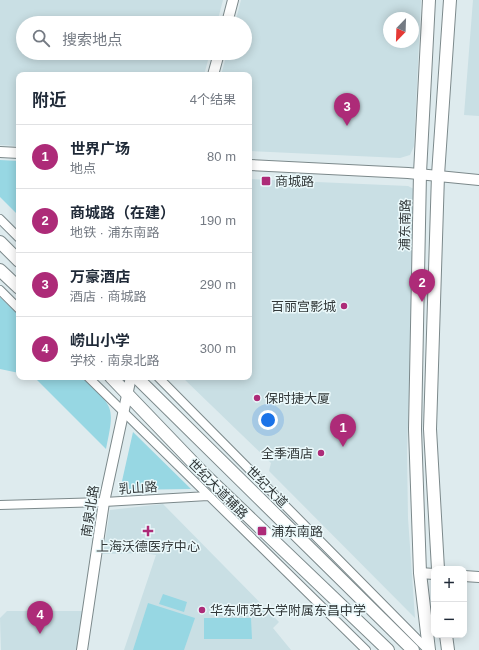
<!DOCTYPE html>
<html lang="zh">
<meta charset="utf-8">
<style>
:root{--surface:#fff;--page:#f6f6f7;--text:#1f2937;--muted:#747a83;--line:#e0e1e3;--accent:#ad2b78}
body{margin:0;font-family:Arial,"Noto Sans SC",sans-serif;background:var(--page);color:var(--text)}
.controls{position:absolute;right:12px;bottom:12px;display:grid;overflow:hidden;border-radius:8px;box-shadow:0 2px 10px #0003}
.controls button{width:36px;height:36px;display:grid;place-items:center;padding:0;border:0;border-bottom:1px solid var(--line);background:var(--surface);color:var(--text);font:20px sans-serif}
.compass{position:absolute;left:383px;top:12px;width:36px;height:36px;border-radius:50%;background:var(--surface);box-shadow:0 2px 10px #0003;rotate:203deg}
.you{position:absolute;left:268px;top:420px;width:14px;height:14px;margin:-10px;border:3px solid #fff;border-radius:50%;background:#1a73e8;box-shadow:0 0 0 6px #1a73e833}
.badge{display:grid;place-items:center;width:26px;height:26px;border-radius:50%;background:var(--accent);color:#fff;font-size:13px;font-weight:700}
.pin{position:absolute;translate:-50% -33px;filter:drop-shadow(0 1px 2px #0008)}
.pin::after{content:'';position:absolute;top:21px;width:14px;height:12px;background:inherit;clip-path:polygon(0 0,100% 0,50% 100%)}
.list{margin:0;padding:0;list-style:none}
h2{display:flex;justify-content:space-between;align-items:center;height:52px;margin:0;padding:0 16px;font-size:17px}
h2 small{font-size:13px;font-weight:400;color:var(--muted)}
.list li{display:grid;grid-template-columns:26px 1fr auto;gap:12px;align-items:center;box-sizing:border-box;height:64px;padding:0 16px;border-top:1px solid var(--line)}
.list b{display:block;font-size:15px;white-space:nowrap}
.list p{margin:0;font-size:13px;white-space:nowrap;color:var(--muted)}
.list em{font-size:13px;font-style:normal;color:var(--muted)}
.icon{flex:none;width:22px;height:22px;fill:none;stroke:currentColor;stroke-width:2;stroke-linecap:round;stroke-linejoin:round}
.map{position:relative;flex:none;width:479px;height:650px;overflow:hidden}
.search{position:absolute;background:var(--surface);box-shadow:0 2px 10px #0003;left:16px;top:16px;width:236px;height:44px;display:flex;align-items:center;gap:10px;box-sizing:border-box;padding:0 14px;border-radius:22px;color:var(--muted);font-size:15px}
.panel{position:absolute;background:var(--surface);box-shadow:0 2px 10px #0003;left:16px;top:72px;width:236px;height:308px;border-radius:8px}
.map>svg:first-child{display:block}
.built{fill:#c9dfe4;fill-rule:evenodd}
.green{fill:#97d7e3}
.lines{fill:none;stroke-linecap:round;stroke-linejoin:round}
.minor-casing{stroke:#7c898b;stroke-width:10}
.tertiary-casing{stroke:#7c898b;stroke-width:12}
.primary-casing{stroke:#7c898b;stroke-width:14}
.minor{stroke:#fff;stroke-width:8}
.tertiary{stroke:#fff;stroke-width:10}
.primary{stroke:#fff;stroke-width:12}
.poi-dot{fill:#ad2b78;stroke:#ebf9fb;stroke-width:1.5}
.labels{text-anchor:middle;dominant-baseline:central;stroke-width:3;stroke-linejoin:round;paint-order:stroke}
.poi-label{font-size:13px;fill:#323839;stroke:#ebf9fb;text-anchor:start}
.street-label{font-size:13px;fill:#323839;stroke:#ebf9fb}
</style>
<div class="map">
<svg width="479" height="650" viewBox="0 0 479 650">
<rect width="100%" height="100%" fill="#deebee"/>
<path class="built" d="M0,0H223L217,23H23V53H210L204,75H19V146L0,145Z
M241,0H421L414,146L410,155L400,158L249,151V75H221L227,53H245V23H235ZM389,18H413V42H389Z
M473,0H479V116L464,115Z
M249,179L408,186L414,189V265L407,450L408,518L415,618L269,471L271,463L182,377H249Z
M163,504L279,622L273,628L291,650H124L156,555L145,553L103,554L110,510Z
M7,611H83L77,650H1L0,618Z"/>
<path class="green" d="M0,160L19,161V216L0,197Z
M0,297L19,315V373L0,369Z
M34,377H82C114,408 115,405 106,449Z
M133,432L191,489L120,490Z
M163,594L187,602L184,612L159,604Z
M148,603L195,618L184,650H133Z
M204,618H251L252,639H204Z"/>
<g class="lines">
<g class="minor-casing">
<path id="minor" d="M0,219L19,238
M0,290L19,309
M88,377L366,650
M158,377L428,650
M0,505L104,502L208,496"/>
</g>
<g class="tertiary-casing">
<path id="tertiary" d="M227,23L233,0
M213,75L219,53
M0,152L19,153
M249,165L408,173L479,180
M420,573L434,574
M464,576L479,577
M82,650L104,502L131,377"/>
</g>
<g class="primary-casing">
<path id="primary" d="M0,242L19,261
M0,270L19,288
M111,377L204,474L388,650
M136,377L413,650
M438,569L430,429L438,175L450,0
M446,635L448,650
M429,650L420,573L415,429L420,173L429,0"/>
</g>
<use href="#minor" class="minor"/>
<use href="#tertiary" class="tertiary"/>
<use href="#primary" class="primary"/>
</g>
<g class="poi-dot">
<rect x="261" y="176" width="10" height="10" rx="2"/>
<circle cx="344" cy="306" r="4"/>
<circle cx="257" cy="398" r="4"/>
<circle cx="321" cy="453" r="4"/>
<path d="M146 525h4v4h4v4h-4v4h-4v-4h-4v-4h4z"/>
<rect x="257" y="526" width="10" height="10" rx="2"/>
<circle cx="202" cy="610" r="4"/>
</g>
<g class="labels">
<g class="poi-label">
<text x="275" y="181">商城路</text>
<text x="336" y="306" text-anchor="end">百丽宫影城</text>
<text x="265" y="398">保时捷大厦</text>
<text x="313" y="453" text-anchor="end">全季酒店</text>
<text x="271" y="531">浦东南路</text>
<text x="148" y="546" text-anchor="middle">上海沃德医疗中心</text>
<text x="210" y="610">华东师范大学附属东昌中学</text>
</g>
<g class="street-label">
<text transform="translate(405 225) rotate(-89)">浦东南路</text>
<text transform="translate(267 487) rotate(45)">世纪大道</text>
<text transform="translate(138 488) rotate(-4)">乳山路</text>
<text transform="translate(218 489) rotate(45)">世纪大道辅路</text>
<text transform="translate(90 511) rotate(-81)">南泉北路</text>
</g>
</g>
</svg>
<div class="controls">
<button>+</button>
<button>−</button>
</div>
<svg class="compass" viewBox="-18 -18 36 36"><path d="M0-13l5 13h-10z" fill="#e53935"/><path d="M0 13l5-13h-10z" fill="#747a83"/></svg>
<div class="you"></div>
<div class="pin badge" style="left:343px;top:447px">1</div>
<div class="pin badge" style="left:422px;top:302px">2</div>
<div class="pin badge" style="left:347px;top:126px">3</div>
<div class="pin badge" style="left:40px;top:634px">4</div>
<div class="search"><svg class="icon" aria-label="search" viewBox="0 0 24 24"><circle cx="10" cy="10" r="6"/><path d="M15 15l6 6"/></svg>搜索地点</div>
<section class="panel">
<h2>附近<small>4个结果</small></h2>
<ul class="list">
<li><span class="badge">1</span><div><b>世界广场</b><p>地点</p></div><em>80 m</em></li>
<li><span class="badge">2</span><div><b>商城路（在建）</b><p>地铁 · 浦东南路</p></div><em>190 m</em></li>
<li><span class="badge">3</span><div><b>万豪酒店</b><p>酒店 · 商城路</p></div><em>290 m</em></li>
<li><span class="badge">4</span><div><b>崂山小学</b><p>学校 · 南泉北路</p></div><em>300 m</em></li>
</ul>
</section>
</div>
